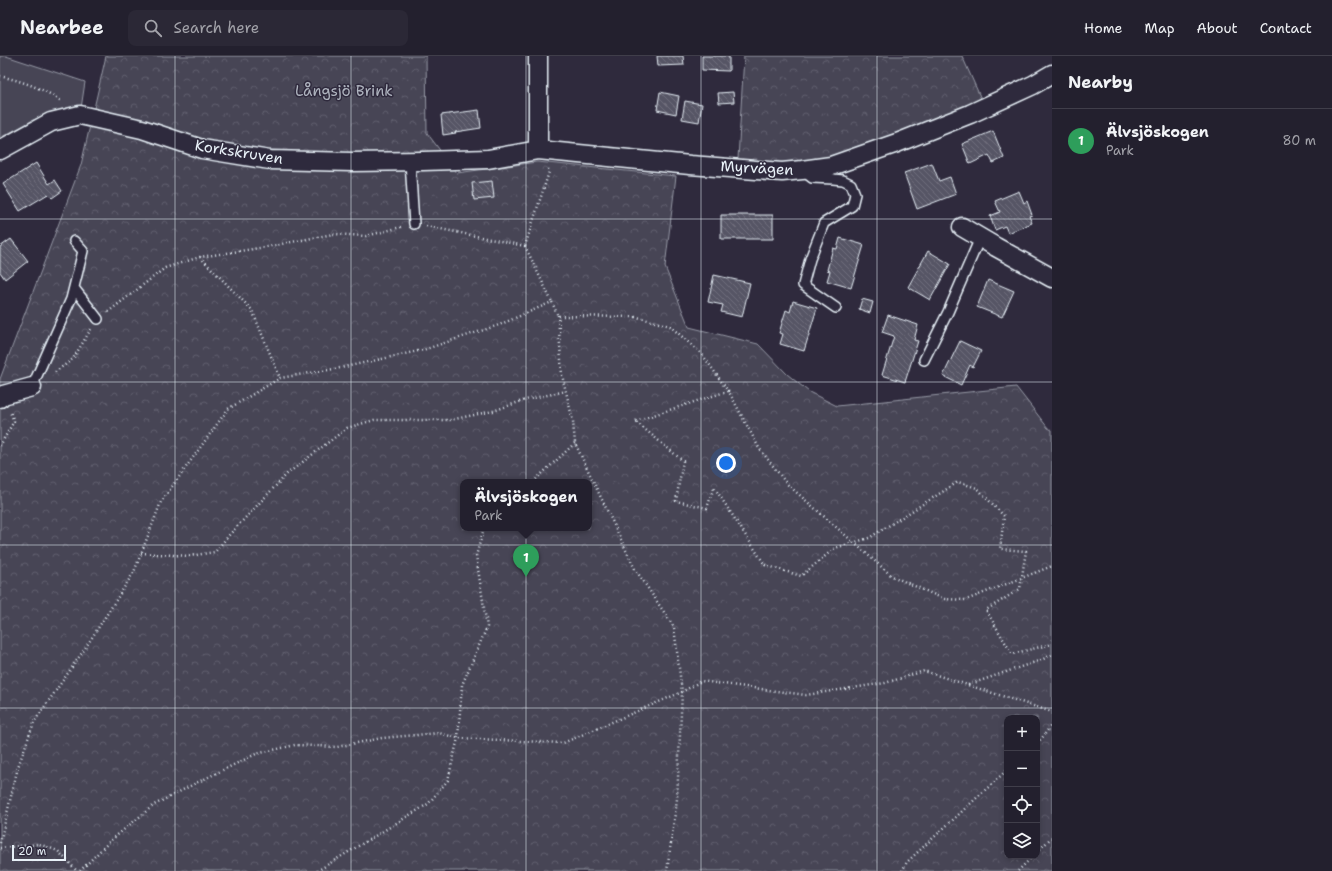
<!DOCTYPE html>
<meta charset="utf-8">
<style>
:root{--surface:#23202e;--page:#2b2836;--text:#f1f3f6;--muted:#a3a3aa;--line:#403e4a;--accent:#8bbbb9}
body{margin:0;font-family:"Shantell Sans",sans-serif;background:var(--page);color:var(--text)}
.controls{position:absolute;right:12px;bottom:12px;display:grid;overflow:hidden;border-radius:8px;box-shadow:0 2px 6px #0003}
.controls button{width:36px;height:36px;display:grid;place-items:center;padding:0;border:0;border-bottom:1px solid var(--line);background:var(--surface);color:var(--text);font:20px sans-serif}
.scale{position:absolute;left:12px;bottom:10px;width:54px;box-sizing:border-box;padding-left:4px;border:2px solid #e8f1f8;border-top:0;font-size:11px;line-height:14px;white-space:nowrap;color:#e8f1f8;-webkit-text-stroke:3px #2f2a3d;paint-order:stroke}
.you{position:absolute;left:726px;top:407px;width:14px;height:14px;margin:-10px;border:3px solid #fff;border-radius:50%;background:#1a73e8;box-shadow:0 0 0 6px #1a73e833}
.badge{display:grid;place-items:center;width:26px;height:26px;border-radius:50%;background:var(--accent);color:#fff;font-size:13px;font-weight:700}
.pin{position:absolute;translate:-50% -33px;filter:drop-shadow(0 1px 2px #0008)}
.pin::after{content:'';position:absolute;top:21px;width:14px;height:12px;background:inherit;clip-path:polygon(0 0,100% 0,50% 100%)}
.popup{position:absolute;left:460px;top:423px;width:132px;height:52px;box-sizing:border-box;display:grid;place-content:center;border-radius:8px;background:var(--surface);filter:drop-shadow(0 1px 3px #0005);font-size:13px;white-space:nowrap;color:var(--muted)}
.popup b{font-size:15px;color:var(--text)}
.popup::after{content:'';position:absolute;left:50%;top:100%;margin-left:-8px;border:8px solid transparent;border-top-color:var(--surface)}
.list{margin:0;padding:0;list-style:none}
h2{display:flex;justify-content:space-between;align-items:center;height:52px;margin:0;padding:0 16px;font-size:17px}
h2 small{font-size:13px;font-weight:400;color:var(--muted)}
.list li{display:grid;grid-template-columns:26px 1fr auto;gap:12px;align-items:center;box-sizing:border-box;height:64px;padding:0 16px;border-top:1px solid var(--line)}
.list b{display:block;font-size:15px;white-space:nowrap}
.list p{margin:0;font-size:13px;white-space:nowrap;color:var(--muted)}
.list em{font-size:13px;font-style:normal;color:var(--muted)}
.icon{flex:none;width:22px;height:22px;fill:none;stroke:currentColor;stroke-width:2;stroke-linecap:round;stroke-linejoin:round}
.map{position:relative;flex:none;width:1052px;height:815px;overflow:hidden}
header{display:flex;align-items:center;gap:24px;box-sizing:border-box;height:56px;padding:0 20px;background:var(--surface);border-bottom:1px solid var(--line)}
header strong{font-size:19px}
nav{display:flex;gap:22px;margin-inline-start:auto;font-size:14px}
.search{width:280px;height:36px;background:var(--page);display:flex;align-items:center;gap:10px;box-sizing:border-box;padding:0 14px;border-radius:8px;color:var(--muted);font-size:15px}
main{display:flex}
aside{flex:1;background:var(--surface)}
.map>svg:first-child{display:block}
.green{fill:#464455;stroke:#979aa6}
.forest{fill:url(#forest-crowns);stroke:#979aa6;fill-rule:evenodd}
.building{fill:url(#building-back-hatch);stroke:#e8f1f8}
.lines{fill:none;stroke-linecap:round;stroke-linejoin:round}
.lane-casing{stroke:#e8f1f8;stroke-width:12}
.street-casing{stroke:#e8f1f8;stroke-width:21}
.path{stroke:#e8f1f8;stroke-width:2.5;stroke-dasharray:1 3;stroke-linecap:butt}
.lane{stroke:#2f2a3d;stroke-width:9}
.street{stroke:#2f2a3d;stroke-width:18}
.grid{fill:none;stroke:#e8f1f8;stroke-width:1;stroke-opacity:0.55}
.labels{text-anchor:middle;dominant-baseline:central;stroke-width:3;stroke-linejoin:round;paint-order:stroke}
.park-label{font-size:15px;fill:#afb4bf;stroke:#2f2a3d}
.street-label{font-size:15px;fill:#e8f1f8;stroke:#2f2a3d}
</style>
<header>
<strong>Nearbee</strong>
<div class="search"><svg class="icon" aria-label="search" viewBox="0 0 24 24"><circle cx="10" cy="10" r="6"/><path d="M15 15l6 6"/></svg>Search here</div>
<nav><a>Home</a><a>Map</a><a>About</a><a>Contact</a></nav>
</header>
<main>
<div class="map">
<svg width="1052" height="815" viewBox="0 0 1052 815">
<defs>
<pattern id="forest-crowns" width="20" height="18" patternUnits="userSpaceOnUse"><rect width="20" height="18" fill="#464455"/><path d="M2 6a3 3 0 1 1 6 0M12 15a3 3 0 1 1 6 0" fill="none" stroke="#615f6e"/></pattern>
<pattern id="building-back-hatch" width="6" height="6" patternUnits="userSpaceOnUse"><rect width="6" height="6" fill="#575565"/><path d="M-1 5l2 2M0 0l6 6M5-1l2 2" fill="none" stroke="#6f6e7c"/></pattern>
</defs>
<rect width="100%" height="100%" fill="#2f2a3d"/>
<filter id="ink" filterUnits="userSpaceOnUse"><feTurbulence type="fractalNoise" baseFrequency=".025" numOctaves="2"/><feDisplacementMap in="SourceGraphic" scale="8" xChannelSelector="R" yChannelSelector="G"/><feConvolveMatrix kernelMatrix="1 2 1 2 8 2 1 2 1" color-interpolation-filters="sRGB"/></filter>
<g filter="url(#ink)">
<path class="green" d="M0,0H6L85,26L80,59L52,58L33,64L0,82Z"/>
<path class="forest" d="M106,0H426L427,77L457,117L537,106L676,120L665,211L689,271L758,288L787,318L809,336L837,350L1016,331L1048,372L1052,374V815H0V323L81,109ZM463,426H589V472H463ZM1007,662H1037V800H1007Z
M744,0H962L982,45L880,88L829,103L783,107L738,103Z"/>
<path class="building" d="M657,0H683L684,9L658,10Z
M702,0H729V15L702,14Z
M660,36L679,40L676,58L657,54Z
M733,36L734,46L719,47L718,37Z
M685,45L702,48L699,66L682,63Z
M479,54L481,72L455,76L456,77L443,79L441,59Z
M993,75L1004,102L993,107L989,99L970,108L962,88Z
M36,107L49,128L55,124L62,135L52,142L48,138L20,155L3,128Z
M932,107L939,125L950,121L956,138L917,153L904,117Z
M492,125L494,142L474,144L472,127Z
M1019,135L1024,147L1027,145L1032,159L1029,160L1032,167L1008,177L1005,170L995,174L990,160L1000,156L995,145Z
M721,159H773V183H721Z
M840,182L864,189L851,232L827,225L830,215L827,214L833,192L837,193Z
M11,183L28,205L5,223L0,216V191Z
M928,195L950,208L930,244L908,231Z
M714,219L750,227L742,261L721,256L723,249L708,246Z
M988,224L1014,235L1002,261L977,251Z
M862,243L873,246L870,257L859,253Z
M793,245L817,252L804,295L780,288L783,278L779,277L786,254L790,256Z
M888,259L918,269L914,284L918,285L905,326L882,319L894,280L882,276Z
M960,285L981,295L973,311L970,309L961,329L943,320Z"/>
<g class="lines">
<g class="lane-casing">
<path id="lane" d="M410,105L414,168
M803,115L812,122L833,123L843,124L851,128L855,138L852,150L824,167L810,203L803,229L836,252
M74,232L98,263
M924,304L948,256L980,182
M32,331L71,243L83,195L74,185"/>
</g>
<g class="street-casing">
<path id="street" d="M0,94L51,66L80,59L142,73L202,93L270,104L352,106L423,105L488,103L538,94L690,109L782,116L802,114L831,110L897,87L970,58L1033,29L1052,18
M538,94V0
M962,171L996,191L1052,222
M0,342L3,339L32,331"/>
</g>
<path class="path" d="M0,20C21,25 43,32 61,45
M426,170L525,190
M525,190L552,246
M525,190L549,116L548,113
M200,201L252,254L280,322
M108,256L165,212L200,201L266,191L333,178L366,180L401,171
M558,259L562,319L573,365L575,387L635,513L674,571L682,636L677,743L667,815
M55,316L73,303L91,273
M728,334L759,392L787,428L892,520L944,543L966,544L1052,510
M0,390L14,365L10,356
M533,426L575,387
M141,497L189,500L215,496L230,478L287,418L347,372L374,364H450L493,355L525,344L566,335
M968,629L1041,604L1052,599
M1037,687L1042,682L1052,668
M0,787L18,711L34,666L84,594L134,516L161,446L228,353L280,322L340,312L423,294L499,269L552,246L558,260L637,261L670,270L702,298L728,335L635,365L683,405L676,445L707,452L714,431L765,509L801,520L835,492L869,482L958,426L977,432L1004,460L1000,493L1026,495L1020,533L986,554L1012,598L1052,588
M0,792L39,788L58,795L77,815
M1037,796L1052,781
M80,815L110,785L154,749L196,727L256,698L295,689L337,691L382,682L439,677L458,682L563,687L682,636L701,625L806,639L885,627L924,615L1052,656
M317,815L428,748L448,724L458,682L462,629L487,571L476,500L484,472
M902,815L907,806L1007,714
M1018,815L1033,800"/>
<use href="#lane" class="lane"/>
<use href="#street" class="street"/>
</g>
</g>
<path class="grid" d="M175,0V815M351,0V815M526,0V815M701,0V815M877,0V815M0,163H1052M0,326H1052M0,489H1052M0,652H1052"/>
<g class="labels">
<g class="park-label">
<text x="344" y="35">Långsjö Brink</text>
</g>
<g class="street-label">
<text transform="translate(239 96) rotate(9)">Korkskruven</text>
<text transform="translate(757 112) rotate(3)">Myrvägen</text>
</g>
</g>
</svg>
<div class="controls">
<button>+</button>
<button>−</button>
<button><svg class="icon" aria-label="locate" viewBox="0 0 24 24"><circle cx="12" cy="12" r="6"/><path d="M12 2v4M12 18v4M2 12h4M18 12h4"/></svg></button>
<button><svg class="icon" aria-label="layers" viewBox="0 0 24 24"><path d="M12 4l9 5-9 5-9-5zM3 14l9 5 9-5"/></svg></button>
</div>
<div class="scale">20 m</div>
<div class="you"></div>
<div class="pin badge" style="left:526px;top:521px;background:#2e9e5b">1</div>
<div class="popup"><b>Älvsjöskogen</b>Park</div>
</div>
<aside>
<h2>Nearby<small></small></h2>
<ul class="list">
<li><span class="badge" style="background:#2e9e5b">1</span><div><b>Älvsjöskogen</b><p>Park</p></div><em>80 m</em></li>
</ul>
</aside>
</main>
